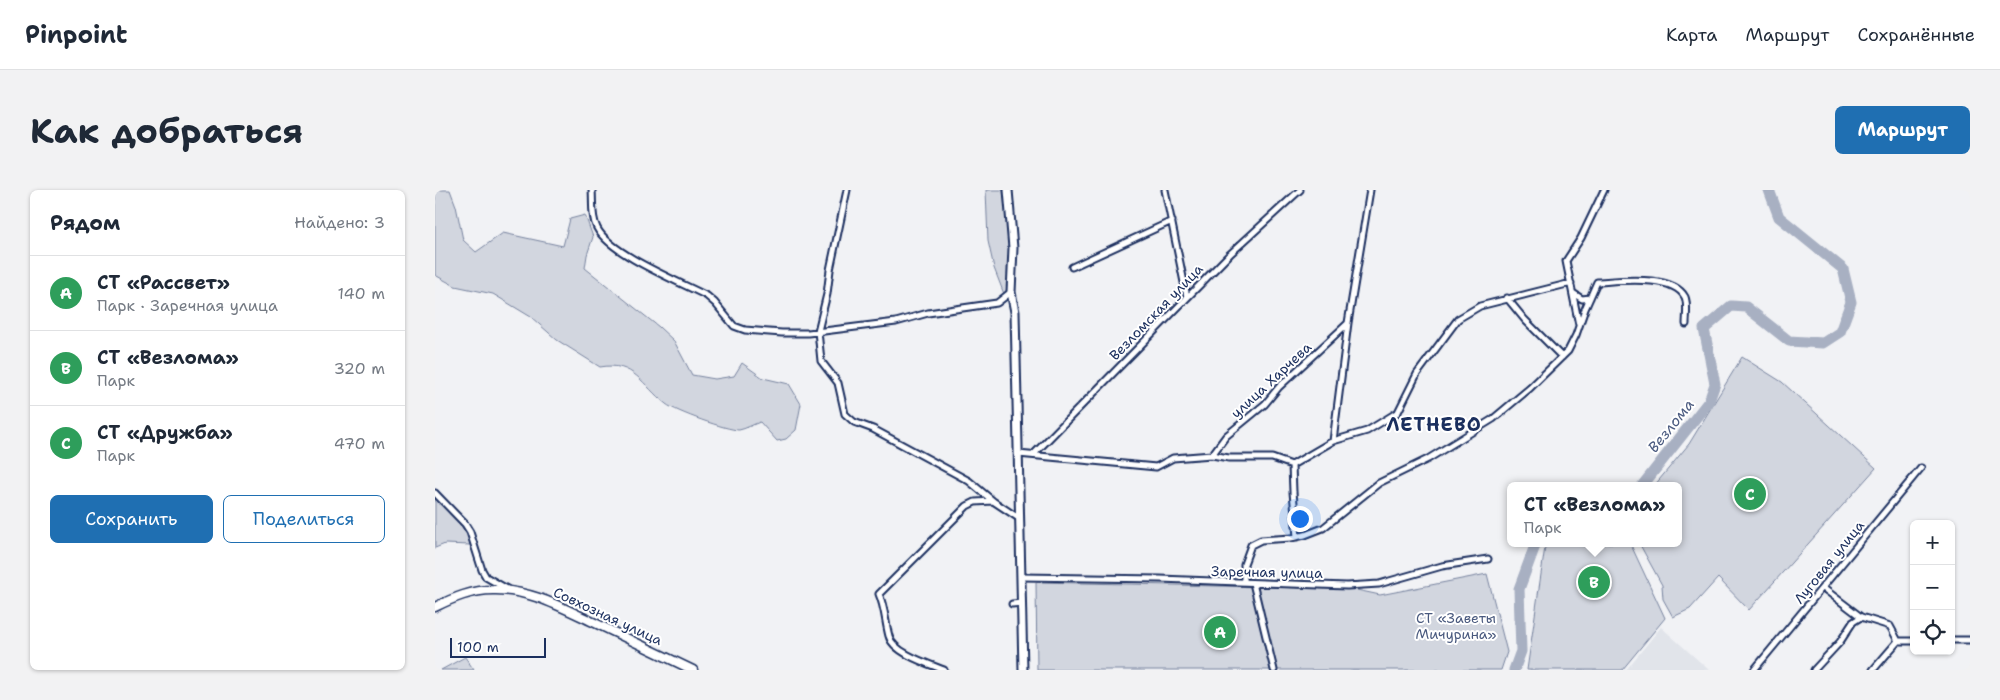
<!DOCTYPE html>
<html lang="ru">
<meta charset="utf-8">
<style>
:root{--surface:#fff;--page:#f2f2f3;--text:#1f2937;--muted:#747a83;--line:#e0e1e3;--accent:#1f6fb2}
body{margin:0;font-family:"Shantell Sans",sans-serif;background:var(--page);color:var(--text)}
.controls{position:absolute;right:15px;bottom:15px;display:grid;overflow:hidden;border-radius:8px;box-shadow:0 1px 4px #0004}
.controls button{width:45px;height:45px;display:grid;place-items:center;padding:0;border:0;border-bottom:1px solid var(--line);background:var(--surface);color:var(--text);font:25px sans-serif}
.scale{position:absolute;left:15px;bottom:12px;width:96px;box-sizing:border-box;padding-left:5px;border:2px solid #1b2f5e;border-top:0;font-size:14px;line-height:18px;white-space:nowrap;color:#1b2f5e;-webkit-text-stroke:4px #fff;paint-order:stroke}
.you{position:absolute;left:864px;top:328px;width:18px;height:18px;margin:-12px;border:4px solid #fff;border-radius:50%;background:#1a73e8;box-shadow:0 0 0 8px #1a73e833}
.badge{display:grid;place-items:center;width:32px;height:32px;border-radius:50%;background:var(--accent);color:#fff;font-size:16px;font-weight:700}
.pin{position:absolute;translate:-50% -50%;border:2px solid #fff;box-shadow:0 1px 5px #0006}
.popup{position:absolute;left:1072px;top:292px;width:175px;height:65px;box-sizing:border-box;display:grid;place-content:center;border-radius:8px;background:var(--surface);filter:drop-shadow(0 1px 4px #0005);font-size:16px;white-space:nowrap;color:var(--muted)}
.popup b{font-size:19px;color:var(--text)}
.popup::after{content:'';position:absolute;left:50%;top:100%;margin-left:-10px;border:10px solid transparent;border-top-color:var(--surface)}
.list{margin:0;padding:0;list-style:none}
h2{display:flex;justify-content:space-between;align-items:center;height:65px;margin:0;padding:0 20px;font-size:21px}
h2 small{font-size:16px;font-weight:400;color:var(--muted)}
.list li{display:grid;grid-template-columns:32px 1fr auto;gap:15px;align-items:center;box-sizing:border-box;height:75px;padding:0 20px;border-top:1px solid var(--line)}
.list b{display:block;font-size:19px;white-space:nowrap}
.list p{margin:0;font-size:16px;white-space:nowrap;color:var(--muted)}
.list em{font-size:16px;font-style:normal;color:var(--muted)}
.actions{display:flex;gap:10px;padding:15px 20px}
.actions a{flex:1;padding:11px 0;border:1px solid var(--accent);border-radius:8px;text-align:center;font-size:18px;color:var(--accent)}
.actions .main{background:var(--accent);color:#fff}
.icon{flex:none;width:28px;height:28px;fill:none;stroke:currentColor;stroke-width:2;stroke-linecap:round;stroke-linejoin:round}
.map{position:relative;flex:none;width:1535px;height:480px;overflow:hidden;border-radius:8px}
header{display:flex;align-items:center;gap:30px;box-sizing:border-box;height:70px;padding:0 25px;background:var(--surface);border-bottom:1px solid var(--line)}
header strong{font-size:24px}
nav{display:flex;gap:28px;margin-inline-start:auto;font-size:18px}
.intro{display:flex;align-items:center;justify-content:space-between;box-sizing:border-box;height:120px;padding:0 30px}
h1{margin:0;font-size:35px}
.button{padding:12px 22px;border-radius:8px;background:var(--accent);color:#fff;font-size:18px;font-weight:700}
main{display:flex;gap:30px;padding:0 30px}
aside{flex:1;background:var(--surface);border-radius:8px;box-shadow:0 1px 4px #0004}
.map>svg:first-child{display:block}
.built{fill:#e1e4ea}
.green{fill:#d2d6df;stroke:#76829e}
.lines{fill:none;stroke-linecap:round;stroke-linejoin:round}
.river{stroke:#a8b0c2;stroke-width:11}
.minor-casing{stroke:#1b2f5e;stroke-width:9}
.tertiary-casing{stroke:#1b2f5e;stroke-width:11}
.secondary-casing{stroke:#1b2f5e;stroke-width:11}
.minor{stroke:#fff;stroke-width:5}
.tertiary{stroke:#fff;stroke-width:7}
.secondary{stroke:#fff;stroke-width:8}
.labels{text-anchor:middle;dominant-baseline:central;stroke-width:4;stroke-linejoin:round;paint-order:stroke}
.street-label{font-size:14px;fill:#1b2f5e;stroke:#fff}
.park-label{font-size:14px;fill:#49597e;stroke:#fff}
.water-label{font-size:15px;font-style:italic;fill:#4c5c81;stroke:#fff}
.district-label{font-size:19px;font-weight:bold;letter-spacing:1px;fill:#1b2f5e;stroke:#fff}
</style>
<header>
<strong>Pinpoint</strong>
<nav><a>Карта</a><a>Маршрут</a><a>Сохранённые</a></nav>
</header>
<div class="intro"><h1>Как добраться</h1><a class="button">Маршрут</a></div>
<main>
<aside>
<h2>Рядом<small>Найдено: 3</small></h2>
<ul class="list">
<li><span class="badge" style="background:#2e9e5b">A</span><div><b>СТ «Рассвет»</b><p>Парк · Заречная улица</p></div><em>140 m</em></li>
<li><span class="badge" style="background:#2e9e5b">B</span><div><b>СТ «Везлома»</b><p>Парк</p></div><em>320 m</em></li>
<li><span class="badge" style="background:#2e9e5b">C</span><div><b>СТ «Дружба»</b><p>Парк</p></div><em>470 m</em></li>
</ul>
<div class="actions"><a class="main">Сохранить</a><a>Поделиться</a></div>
</aside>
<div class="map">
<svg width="1535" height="480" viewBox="0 0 1535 480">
<rect width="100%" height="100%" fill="#f1f2f5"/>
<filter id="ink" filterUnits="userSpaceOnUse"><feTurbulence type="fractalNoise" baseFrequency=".02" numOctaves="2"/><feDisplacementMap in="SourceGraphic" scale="10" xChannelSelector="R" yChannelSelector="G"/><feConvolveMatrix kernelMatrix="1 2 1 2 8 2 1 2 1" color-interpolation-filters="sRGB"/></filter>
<g filter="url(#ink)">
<path class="built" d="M1226,437L1274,480H1191Z"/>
<path class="green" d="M0,0H15L21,16L28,50L41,62L68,43L128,56L135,29L150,25L158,47L152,65L150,78L224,137L239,151L257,185L280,189L299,186L307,173L328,188L354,194L366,214L361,240L351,249L342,251L325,232C319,234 310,239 304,240C292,240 241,222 231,214C207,195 199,171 165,177L122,150L96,127L58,104L20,96L0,85Z
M551,0H568L575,67L576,102L569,104L559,78L553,51Z
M1307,167L1347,192L1441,278L1314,420L1283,388L1255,419L1238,427L1228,409L1227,395L1204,353H1243V296H1219L1254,254Z
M0,307C11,319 38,337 35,355L10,354L0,358Z
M1116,353H1195L1230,428L1187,480H1092L1110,357Z
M1052,384L1072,462L1066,480H602L601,392L917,399L945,405Z
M30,467L39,480H6Z"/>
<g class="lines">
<path class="river" d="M1207,296L1274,211L1280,194L1269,139L1296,116L1311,117L1354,151L1388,153L1405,142L1416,112L1408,79L1344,27L1334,0
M1079,480L1086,461L1084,399L1101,353"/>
<g class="minor-casing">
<path id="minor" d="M157,0C158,12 156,27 162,38C175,64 245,92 272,106L280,113L299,136L310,140L347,143H373L461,132L493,123L562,113L576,102
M412,0L395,80L392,104L383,141L386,171L403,193L410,224L419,232L438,239L534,291L558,311L585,329
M730,0L752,107
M637,77L737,31
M1138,103L1147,109L1155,108
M1072,108L1090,130L1127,167
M1144,135L1131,71L1146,48L1169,0
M898,251L913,133L935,0
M583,264L721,277L738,268L777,265L794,268H837L857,275L858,302L862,347
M598,265L795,64L865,0
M777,265L791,246L830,214L844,197L912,134
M857,275L898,251L932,241L963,222L982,184L1023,129L1045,116L1136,93
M0,303L30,334L35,342L47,380L51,387L72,399
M586,387L725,389L912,396L944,394L1007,376L1053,369
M809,392V374L816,355L826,350L856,348L870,345L888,338L944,293L993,269L1058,229L1095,198L1133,161L1141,145L1150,119L1162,92C1184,91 1238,84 1250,107C1253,114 1251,127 1251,134
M818,393L839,480
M1388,398L1426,427L1455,436L1463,451
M577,414L587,413
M1516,450H1535
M509,480C494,474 458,463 454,446C450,431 450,418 444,404L532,316L540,312L558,311
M1319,480L1486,278
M1379,480L1405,452L1418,432L1426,427
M1438,480L1463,451H1479"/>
</g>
<g class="tertiary-casing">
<path id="tertiary" d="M573,0L578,58L576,102L580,122L588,480"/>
</g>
<g class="secondary-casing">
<path id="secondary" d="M0,417C18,408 37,400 58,400C94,399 126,417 158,432C192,448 225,464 258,480"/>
</g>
<use href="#minor" class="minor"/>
<use href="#tertiary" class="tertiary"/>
<use href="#secondary" class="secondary"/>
</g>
</g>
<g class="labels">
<g class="street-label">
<text transform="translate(721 122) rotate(-46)">Везломская улица</text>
<text transform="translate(836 190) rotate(-43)">улица Харчева</text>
<text transform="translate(1394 372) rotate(-51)">Луговая улица</text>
<text transform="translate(832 382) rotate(1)">Заречная улица</text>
<text transform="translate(173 426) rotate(25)">Совхозная улица</text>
</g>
<g class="park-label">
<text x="1021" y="428">СТ «Заветы<tspan x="1021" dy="16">Мичурина»</tspan></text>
</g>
<g class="water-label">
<text transform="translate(1236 236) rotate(-51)">Везлома</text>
</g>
<g class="district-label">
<text x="999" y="234">ЛЕТНЕВО</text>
</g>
</g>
</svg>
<div class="controls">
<button>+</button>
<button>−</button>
<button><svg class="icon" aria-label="locate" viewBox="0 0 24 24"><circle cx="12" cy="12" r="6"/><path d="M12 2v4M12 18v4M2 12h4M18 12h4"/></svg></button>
</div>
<div class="scale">100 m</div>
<div class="you"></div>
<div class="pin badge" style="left:785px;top:442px;background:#2e9e5b">A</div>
<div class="pin badge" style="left:1159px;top:392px;background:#2e9e5b">B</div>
<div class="popup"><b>СТ «Везлома»</b>Парк</div>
<div class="pin badge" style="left:1315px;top:304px;background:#2e9e5b">C</div>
</div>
</main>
